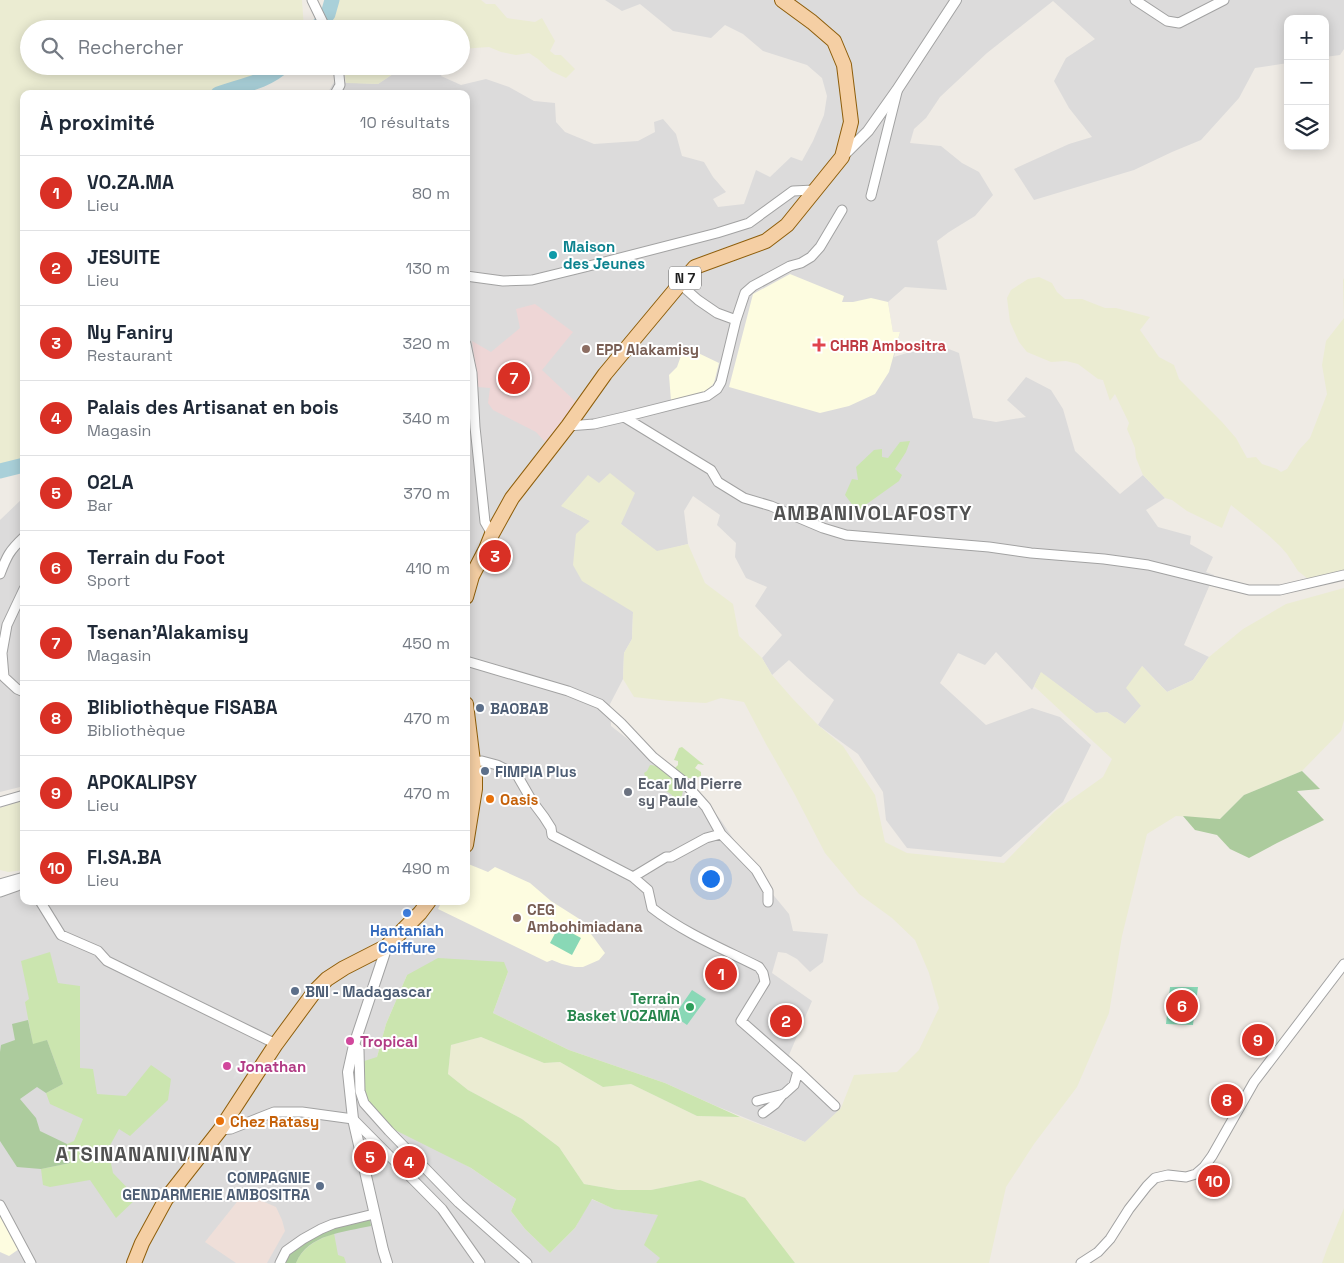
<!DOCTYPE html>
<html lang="fr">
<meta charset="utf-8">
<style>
:root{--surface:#fff;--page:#f6f6f7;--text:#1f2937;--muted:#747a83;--line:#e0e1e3;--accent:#d93025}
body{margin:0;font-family:"Space Grotesk",sans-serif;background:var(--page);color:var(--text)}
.controls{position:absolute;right:15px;top:15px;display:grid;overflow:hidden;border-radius:10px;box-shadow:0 2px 12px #0003}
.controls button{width:45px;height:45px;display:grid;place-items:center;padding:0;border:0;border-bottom:1px solid var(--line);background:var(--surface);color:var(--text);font:25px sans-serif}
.you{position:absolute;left:710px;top:878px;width:18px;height:18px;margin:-12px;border:4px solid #fff;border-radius:50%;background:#1a73e8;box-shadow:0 0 0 8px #1a73e833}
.badge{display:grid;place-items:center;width:32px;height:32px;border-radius:50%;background:var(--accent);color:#fff;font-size:16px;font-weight:700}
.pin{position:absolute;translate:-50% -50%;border:2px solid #fff;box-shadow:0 1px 5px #0006}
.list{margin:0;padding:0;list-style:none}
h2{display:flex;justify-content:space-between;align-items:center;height:65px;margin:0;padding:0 20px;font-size:21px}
h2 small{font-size:16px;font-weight:400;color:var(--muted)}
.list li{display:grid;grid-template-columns:32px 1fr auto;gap:15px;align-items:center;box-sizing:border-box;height:75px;padding:0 20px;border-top:1px solid var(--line)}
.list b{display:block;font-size:19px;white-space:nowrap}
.list p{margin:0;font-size:16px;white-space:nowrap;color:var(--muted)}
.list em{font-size:16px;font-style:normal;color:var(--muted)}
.icon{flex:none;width:28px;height:28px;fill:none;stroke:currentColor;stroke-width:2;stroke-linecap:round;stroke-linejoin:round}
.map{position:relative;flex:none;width:1344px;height:1263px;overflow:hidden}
.search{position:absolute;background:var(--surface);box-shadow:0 2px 12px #0003;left:20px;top:20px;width:450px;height:55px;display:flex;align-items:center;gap:12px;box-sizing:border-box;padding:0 18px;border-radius:28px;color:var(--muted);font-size:19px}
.panel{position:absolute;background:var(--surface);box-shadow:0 2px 12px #0003;left:20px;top:90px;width:450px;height:815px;border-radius:10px}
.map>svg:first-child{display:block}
.residential{fill:#dcdbdb}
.commercial{fill:#eed6d6}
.education{fill:#fdfce0}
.military{fill:#efdfd9}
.farmland{fill:#ebecd2}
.grass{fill:#cbe5af}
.forest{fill:#accb9d}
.pitch{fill:#89d8b6}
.parking{fill:#dedede}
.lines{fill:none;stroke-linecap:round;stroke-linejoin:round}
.river{stroke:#a9d0d9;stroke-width:15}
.minor-casing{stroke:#a2a2a2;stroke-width:11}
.tertiary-casing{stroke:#a2a2a2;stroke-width:12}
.primary-casing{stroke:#8e5e0b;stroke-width:16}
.minor{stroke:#fff;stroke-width:9}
.tertiary{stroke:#fff;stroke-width:10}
.primary{stroke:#f5cfa4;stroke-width:14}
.culture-dot{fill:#0f9aa8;stroke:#fff;stroke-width:2}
.health-dot{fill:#e0444e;stroke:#fff;stroke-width:2}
.education-dot{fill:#8d6e63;stroke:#fff;stroke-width:2}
.service-dot{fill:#5c6f8a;stroke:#fff;stroke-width:2}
.worship-dot{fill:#6b7280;stroke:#fff;stroke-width:2}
.food-dot{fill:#e8710a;stroke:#fff;stroke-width:2}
.shop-dot{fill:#3f7fe0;stroke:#fff;stroke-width:2}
.leisure-dot{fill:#2e9e5b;stroke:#fff;stroke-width:2}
.hotel-dot{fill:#d1479c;stroke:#fff;stroke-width:2}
.labels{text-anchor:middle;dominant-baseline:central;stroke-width:4;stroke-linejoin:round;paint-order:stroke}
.shield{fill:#fff;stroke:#626262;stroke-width:1}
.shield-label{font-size:14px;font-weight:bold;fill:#1e1e1e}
.culture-label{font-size:15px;font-weight:bold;fill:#0d838f;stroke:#fff;text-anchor:start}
.health-label{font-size:15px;font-weight:bold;fill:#be3a42;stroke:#fff;text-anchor:start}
.education-label{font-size:15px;font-weight:bold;fill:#785e54;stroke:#fff;text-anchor:start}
.service-label{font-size:15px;font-weight:bold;fill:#4e5e75;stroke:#fff;text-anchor:start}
.worship-label{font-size:15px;font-weight:bold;fill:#5b616d;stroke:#fff;text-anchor:start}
.food-label{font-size:15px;font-weight:bold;fill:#c56008;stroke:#fff;text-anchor:start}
.shop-label{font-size:15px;font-weight:bold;fill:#366cbe;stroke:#fff}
.leisure-label{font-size:15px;font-weight:bold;fill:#27864d;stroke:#fff;text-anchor:end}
.hotel-label{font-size:15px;font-weight:bold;fill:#b23c85;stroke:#fff;text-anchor:start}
.district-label{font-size:20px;font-weight:bold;letter-spacing:1px;fill:#515151;stroke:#fff}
</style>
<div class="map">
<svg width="1344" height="1263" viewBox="0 0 1344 1263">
<rect width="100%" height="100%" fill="#efebe5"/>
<path class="residential" d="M605,0H1344V49L1340,55L1325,57V19H1288V63L1255,68L1239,98L1201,140L1172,152L1134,170L1034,200L1014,169L1069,144L1092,137L1069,108L1054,81L1066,58L1095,39L1053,1L987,53L940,97L926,118L914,129L910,143L941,146L962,163L979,172L993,195L975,216L949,232L937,241L947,290L905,287L888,302L893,332H900L894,357L936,344L959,353L973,418L996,422L1026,417L1007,400L1026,377L1051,390L1063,409L1075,451L1120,494L1143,475L1165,498L1146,510L1158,527L1191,536L1190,544L1213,557L1206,572L1214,575L1184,645L1209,657L1193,680L1167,692L1142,666L1141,706L1125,724L1107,712L1096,713L1041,673L1032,690L996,652L985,665L958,653L940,683L986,725L1032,708L1060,717L1091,745L1063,802L1001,857L907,848L886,820L883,792L858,754L818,725L834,700L807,677L789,660L772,675L762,658L782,635L755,606L767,587L746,578L735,557L736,543L717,525L720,515L693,496L684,511L688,544L657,552L621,524L599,484L562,506L590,521L633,612L632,639L624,653L623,679L610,704L611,726L701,796L720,819L761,880L789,914L793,931L828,934L823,962L810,972L797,959L786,953L778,952L772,973L812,1001L789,1055L841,1109L805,1142L716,1106L665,1083L569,1050L493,1013L508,972L407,975L386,1024L377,1057L439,1151L471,1168L516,1199L511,1211L525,1229L550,1253L575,1228L591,1199L615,1209L659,1215L645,1245L661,1258L656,1263H0V886L24,873V901H466V94H327L334,82L378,84L399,70L401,66H445L441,76L461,85L486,79L509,87L534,101L555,103L556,122L565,132L594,144L638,141L655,132L654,122L663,119L676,134L682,156L704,162L713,177L726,192L713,199L718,207L744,204L756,170L770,177L791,157L802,161L813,141L824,115L827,96L822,78L807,65L763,51L743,34L725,25L711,38L673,31L640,4L622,11Z
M24,497V786L0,792V520Z"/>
<path class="commercial" d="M535,304L573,332L542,370L577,403L545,442L536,432L493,410L488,403L490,388L478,387L472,341L491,352L520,328L516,309Z"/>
<path class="education" d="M790,274L844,296L842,302H853L871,298L888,302L893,332H900L889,372L875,394L849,406L820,413L729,387L753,294Z
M694,351L719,363L714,383L707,391L671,401L669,375L677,367L682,353Z
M466,863L488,872L495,867L530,883L551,901L592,927L591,934L605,953L599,960L583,967H575L562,964L552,960L547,962L438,909L442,901H466Z
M0,1213L19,1249L9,1256L0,1252Z"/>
<path class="military" d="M244,1193L276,1207L282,1220L285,1231L267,1263H236L205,1242Z"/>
<path class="farmland" d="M0,0H302L304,29H29V66H275L263,75L216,94H24V461L0,466Z
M337,0H481L486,4H495L507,18L535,22L542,18L555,41L550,51L555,55H561L575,69L566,78L551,71L538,59L529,53L516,55L501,52L489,47L461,49V29H332L331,26L337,9L336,4Z
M344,66H401L399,70L378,84L346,83Z
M1039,277L1052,283L1057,292L1065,299H1082L1105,308H1116L1150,317L1140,330L1159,357L1174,365L1179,379L1222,422L1236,438L1247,458L1256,457L1262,464L1277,469L1281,472L1287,469L1299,450L1310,438L1327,394L1322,365L1326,341L1344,318L1343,280L1344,278V571L1308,579L1298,571L1287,554L1280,546L1267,534L1231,505L1222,528L1187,511L1172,500L1165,498L1143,475L1136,458L1135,448L1127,429L1129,423L1115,394L1110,401L1103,380L1098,379L1078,364L1066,361L1051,362L1027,352L1019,342L1010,322L1007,298L1011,290L1028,279Z
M610,473L635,493L621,524L657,551L688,544L705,583L733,604L739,636L762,658L772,675L792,698L818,725L843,746L875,795L885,842L907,853L1004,863L1055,811L1103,777L1112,759L1034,686L1041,672L1096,713L1107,712L1125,724L1141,706L1126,688L1142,666L1167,692L1193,680L1209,657L1243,629L1286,604L1344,588V720L1341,731L1302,771L1244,795L1220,819L1176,816L1147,834L1122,936L1109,1013L1077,1087L1034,1144L1006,1187L989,1263H795L781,1246L700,1180L651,1190H618L584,1184L559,1147L522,1119L468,1090L448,1074L451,1045L481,1037L544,1063L560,1062L603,1087L631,1084L697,1116L740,1117L805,1142L841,1108L854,1075L897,1072L919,1050L939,1008L929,973L915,940L892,918L859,894L825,853L794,793L766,744L744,702L721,698L706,703L669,701L634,697L623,679L624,653L632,639L633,612L582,581L573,565L576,534L590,521L561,506L588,475L599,483Z
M24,800V870L8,872L0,870V808Z
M1344,1208V1263H1322L1327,1249Z"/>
<path class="grass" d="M910,441L906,452L895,469L902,475L899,481L857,511L845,495L852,479L858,480L856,467L874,450L882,449V457L888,458L900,442Z
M682,747L704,765L698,764L695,768L701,772V776L695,778H685L675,768L678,765V761L674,760L679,748Z
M650,765C664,765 675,781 683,791L681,799L674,801L672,795L645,776L644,773L647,771Z
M50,952L58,983L80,986V1068L93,1069L97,1094L126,1096L151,1065L171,1079L168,1100L130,1136L119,1129L108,1149L113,1173L137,1198L116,1218L90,1180L50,1187L43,1185L41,1169L70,1163L67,1144L74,1141L83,1119L50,1104L46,1093L63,1084L47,1040L33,1045L25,1002L29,999L21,961Z
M438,958L504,962L508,972L493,1013L569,1050L665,1083L740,1117L697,1116L631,1084L603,1087L560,1062L544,1063L481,1037L451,1045L448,1074L468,1090L522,1119L559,1147L584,1184L618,1190H651L700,1180L745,1198L795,1263H656L660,1258L644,1245L658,1215L614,1209L592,1199L575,1228L550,1253L525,1229L511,1211L516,1199L471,1168L389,1127L365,1099L361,1062L377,1057L386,1024L407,975Z
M334,1233L338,1255L344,1257L346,1263H296C303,1246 318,1240 334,1233Z"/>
<path class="forest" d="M1302,771L1320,789L1297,791L1324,820L1277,843L1249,858L1230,849L1217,835L1195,830L1183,816L1220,819L1244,795Z
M28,1020L33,1044L47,1040L63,1084L46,1093L37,1087L20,1099L36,1118L40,1131L67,1144L70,1163L41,1169L17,1167L0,1141V1052L1,1045L15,1040L12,1024Z
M370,1220L371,1226C344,1232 308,1234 296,1263H283L288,1254L312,1238L333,1228Z"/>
<path class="pitch" d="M559,926L581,938L572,955L550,943Z
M1170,987H1198L1193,1025L1166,1024Z
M692,990L706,999L687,1025L674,1016Z"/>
<path class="parking" d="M245,1055L249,1057L245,1064L252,1068L246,1080L237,1076L235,1079L233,1078Z"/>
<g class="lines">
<path class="river" d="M316,29L328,14L332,0
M218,94C237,87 269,81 283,66
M0,471L24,465"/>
<g class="minor-casing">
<path id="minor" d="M312,0L326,29
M1135,0L1167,21L1179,23L1224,0
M335,94L340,85L338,66
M871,196L897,92
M466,276L503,281L532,280L585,267L717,233L749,223L793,191L814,190
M680,284L698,300L717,313L736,320
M466,344L472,373L475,427L485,522L492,534
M624,417L711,470L718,482L744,498L771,506L823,528L846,535L989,547L1031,553L1104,559L1148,565L1249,590H1280L1344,575
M568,426L594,424L624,417L707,396L717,389L721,382L736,320L745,293L753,286L790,266L801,263L811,257L820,247L842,210
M0,574C7,556 9,551 24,537
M24,589L7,625L2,653L4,677L17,689L24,692
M466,661L568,691L600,704L621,723L653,757L682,780L706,807L721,834L756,870L768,891V902
M473,762L482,761L497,765L517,775L532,801L544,817L551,828L552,835L633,877L648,890L652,908C684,933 723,949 759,967L763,973L765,982L741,1021L798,1071L835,1106
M0,802L24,795
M633,877L666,857H671L706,838L721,834
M0,884L24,877
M0,892L17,886L24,880
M40,901L61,935L98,951L107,961L276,1044
M354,1045L359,1050L360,1091L364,1103L389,1131L459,1203L527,1263
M757,1101L784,1094L794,1085L798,1071
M763,1113L775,1104L783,1094
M220,1130L231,1129L274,1112H302L353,1119L442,1209L480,1263
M0,1205L31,1263
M280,1263L286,1251L303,1239L321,1229L333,1224L374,1214
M1081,1263L1098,1252L1110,1239L1129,1209L1147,1186L1155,1178L1168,1175L1186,1177L1196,1174L1204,1167L1212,1156L1254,1082L1344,964"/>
</g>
<g class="tertiary-casing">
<path id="tertiary" d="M843,156L868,131L897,90L956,0
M387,946L354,1045L348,1072L353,1119L383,1250L387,1263"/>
</g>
<g class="primary-casing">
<path id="primary" d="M466,597L472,576L486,549L492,534L512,498L568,426L605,374L680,284L695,267L766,241L787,225L842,157L851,122L844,65L834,41L812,22L782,0
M466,704L475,778V789L466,845
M134,1263L142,1243L166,1199L220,1130L276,1044L315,991L327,979L344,968L387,946L420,913L429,901"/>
</g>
<use href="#minor" class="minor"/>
<use href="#tertiary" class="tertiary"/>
<use href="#primary" class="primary"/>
</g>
<circle class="culture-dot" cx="553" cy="255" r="5"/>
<path class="health-dot" d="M816.5 337.5h5v5h5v5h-5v5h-5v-5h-5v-5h5z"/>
<g class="education-dot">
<circle cx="586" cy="349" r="5"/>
<circle cx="517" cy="918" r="5"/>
</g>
<g class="service-dot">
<circle cx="480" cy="708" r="5"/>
<circle cx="485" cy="771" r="5"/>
<circle cx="295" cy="991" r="5"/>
<circle cx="320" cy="1186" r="5"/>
</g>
<circle class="worship-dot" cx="628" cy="792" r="5"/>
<g class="food-dot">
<circle cx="490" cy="799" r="5"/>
<circle cx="220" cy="1121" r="5"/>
</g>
<circle class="shop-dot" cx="407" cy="913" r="5"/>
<circle class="leisure-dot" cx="690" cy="1007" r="5"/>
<g class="hotel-dot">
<circle cx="350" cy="1041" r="5"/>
<circle cx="227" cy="1066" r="5"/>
</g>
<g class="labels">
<rect class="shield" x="669" y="266.5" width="32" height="23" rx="4"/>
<g class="shield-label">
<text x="685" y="278">N 7</text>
</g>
<g class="culture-label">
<text x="563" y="246">Maison<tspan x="563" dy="17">des Jeunes</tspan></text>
</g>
<g class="health-label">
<text x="830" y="345">CHRR Ambositra</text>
</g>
<g class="education-label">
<text x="596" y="349">EPP Alakamisy</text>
<text x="527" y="909">CEG<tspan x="527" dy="17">Ambohimiadana</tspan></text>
</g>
<g class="service-label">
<text x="490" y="708">BAOBAB</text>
<text x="495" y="771">FIMPIA Plus</text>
<text x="305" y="991">BNI - Madagascar</text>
<text x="310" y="1177" text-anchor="end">COMPAGNIE<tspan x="310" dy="17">GENDARMERIE AMBOSITRA</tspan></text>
</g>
<g class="worship-label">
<text x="638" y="783">Ecar Md Pierre<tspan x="638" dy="17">sy Paule</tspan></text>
</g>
<g class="food-label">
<text x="500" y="799">Oasis</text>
<text x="230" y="1121">Chez Ratasy</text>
</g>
<g class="shop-label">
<text x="407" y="930">Hantaniah<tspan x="407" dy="17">Coiffure</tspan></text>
</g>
<g class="leisure-label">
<text x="680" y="998">Terrain<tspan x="680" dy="17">Basket VOZAMA</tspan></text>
</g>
<g class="hotel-label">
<text x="360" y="1041">Tropical</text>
<text x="237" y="1066">Jonathan</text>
</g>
<g class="district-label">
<text x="873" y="513">AMBANIVOLAFOSTY</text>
<text x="154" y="1154">ATSINANANIVINANY</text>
</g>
</g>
</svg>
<div class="controls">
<button>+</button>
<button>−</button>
<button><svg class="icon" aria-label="layers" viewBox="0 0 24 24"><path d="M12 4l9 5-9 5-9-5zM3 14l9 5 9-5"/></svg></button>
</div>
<div class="you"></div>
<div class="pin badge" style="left:721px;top:974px">1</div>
<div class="pin badge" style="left:786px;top:1021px">2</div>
<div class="pin badge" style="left:495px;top:556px">3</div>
<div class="pin badge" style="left:409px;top:1162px">4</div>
<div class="pin badge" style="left:370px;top:1157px">5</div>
<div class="pin badge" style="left:1182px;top:1006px">6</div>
<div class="pin badge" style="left:514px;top:378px">7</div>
<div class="pin badge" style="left:1227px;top:1100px">8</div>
<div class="pin badge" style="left:1258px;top:1040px">9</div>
<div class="pin badge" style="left:1214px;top:1181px">10</div>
<div class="search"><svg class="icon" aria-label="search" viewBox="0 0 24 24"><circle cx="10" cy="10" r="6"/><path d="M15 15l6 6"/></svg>Rechercher</div>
<section class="panel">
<h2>À proximité<small>10 résultats</small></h2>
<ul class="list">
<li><span class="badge">1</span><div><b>VO.ZA.MA</b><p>Lieu</p></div><em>80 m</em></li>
<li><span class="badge">2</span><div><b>JESUITE</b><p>Lieu</p></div><em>130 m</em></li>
<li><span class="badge">3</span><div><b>Ny Faniry</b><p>Restaurant</p></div><em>320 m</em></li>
<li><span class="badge">4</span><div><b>Palais des Artisanat en bois</b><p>Magasin</p></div><em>340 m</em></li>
<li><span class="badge">5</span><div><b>O2LA</b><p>Bar</p></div><em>370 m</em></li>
<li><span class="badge">6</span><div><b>Terrain du Foot</b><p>Sport</p></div><em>410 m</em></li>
<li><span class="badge">7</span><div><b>Tsenan'Alakamisy</b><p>Magasin</p></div><em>450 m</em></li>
<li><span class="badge">8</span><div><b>Blibliothèque FISABA</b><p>Bibliothèque</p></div><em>470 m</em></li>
<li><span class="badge">9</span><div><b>APOKALIPSY</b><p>Lieu</p></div><em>470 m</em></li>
<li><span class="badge">10</span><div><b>FI.SA.BA</b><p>Lieu</p></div><em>490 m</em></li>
</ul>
</section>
</div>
